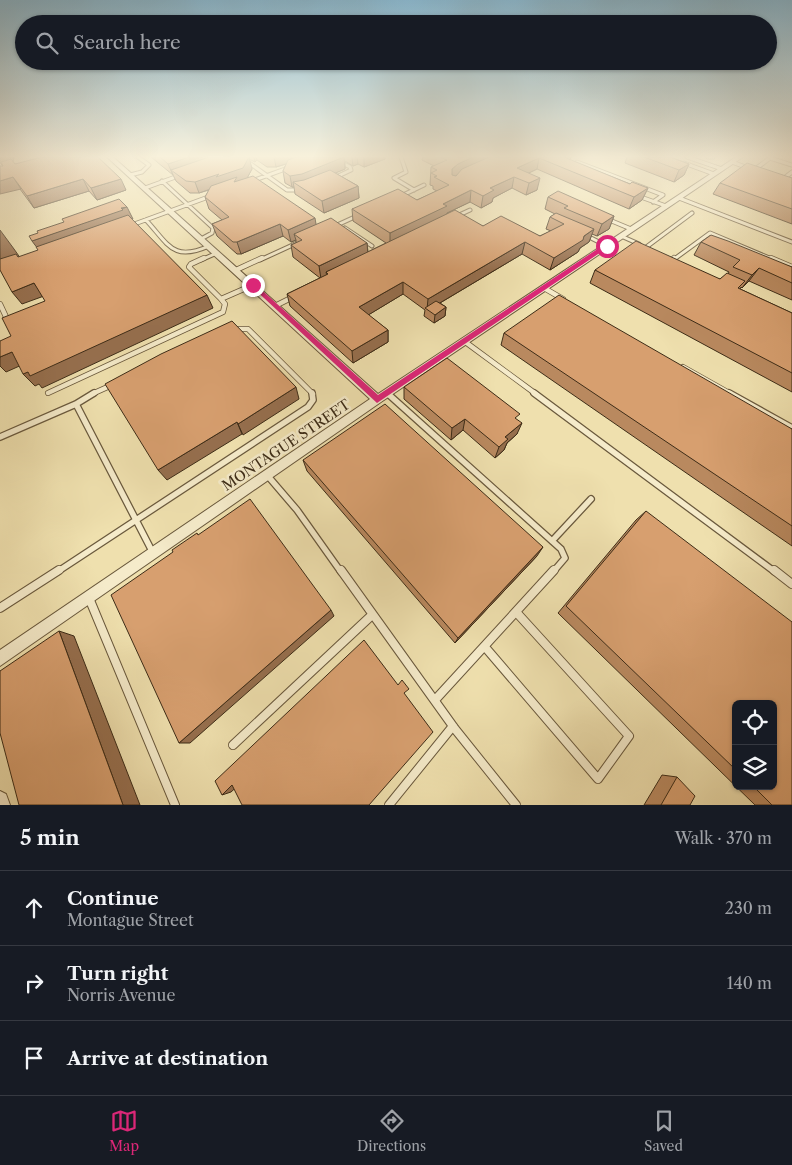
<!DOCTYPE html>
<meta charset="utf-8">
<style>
:root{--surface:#171b24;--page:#20242c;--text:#f1f3f6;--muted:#9ea1a6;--line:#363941;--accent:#db2777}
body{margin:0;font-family:"Libre Caslon Text",serif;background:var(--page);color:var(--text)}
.controls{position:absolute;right:15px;bottom:15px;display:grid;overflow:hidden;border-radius:8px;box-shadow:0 1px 4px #0004}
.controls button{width:45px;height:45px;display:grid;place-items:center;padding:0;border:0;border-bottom:1px solid var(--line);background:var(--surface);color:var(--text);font:25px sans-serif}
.stop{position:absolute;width:15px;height:15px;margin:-11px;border:4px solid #db2777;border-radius:50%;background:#fff}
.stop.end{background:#db2777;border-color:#fff;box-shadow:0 1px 5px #0008}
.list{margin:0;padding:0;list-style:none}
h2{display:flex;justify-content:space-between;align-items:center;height:65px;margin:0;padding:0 20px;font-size:21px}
h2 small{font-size:16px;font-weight:400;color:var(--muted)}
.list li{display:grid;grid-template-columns:32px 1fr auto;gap:15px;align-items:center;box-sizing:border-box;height:75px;padding:0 20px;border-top:1px solid var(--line)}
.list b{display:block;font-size:19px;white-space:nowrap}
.list p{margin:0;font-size:16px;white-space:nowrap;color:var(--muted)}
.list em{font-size:16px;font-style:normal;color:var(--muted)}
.icon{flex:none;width:28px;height:28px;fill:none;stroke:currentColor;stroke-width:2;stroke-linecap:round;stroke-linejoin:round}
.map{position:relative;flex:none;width:792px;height:805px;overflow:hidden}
.search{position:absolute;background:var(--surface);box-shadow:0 1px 4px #0004;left:15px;right:15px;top:15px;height:55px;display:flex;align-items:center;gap:12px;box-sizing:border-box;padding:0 18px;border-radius:28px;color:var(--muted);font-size:19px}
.sheet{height:290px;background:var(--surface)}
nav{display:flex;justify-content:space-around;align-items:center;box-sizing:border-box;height:70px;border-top:1px solid var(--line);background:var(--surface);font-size:14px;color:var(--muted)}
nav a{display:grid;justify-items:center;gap:2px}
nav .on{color:var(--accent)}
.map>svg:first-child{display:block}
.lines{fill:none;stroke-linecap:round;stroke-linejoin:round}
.lane-far3-casing{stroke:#6a593d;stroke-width:5}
.lane-far2-casing{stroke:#6a593d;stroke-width:6}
.lane-far1-casing{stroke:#6a593d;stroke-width:8}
.lane-casing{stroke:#6a593d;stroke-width:10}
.street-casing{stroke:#6a593d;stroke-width:2}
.lane-far3{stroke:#f5ebca;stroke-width:3}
.lane-far2{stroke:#f5ebca;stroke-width:4.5}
.lane-far1{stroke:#f5ebca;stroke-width:5.5}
.lane{stroke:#f5ebca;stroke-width:8}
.street{fill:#f5ebca;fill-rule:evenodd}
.wall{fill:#b9895f;stroke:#3d2c17;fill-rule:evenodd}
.shaded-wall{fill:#966f4e;stroke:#3d2c17}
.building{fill:#d79f6f;stroke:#3d2c17}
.route{fill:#db2777}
.labels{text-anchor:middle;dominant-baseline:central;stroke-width:5;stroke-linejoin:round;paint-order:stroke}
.street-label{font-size:14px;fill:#3d2c17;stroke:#f5ebca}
</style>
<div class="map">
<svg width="792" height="805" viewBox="0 0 792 805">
<rect width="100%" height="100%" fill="#efe0ae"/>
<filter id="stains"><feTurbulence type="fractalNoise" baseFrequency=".004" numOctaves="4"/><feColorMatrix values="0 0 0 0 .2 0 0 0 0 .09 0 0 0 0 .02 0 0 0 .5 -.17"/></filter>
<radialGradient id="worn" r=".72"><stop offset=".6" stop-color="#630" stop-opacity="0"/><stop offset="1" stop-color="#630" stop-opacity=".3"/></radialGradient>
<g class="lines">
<g class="lane-far3-casing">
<path id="lane-far3" d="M241,157L287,190H300
M330,157L350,167L351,170L334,178
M401,157L406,172L394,178L414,190
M687,157L722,169
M708,157H713
M577,162L663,195L653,202
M732,162L748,168
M684,163L714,174
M754,170L770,158L792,165
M130,175L142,172L149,165L138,157
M783,179L792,172
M162,181L213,228L212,233L201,239
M252,181L288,168
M145,188L181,175
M401,196L424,185
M638,196L666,206
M679,198L792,242
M457,216L470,210
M607,219L631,229
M146,220C169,245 173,262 209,246
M129,226L211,196
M335,226L359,215
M345,228L372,246
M585,235L607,246
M621,236L639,244
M645,248L692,213
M201,260L217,253
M260,260L297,243
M673,260L710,233L774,260"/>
</g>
<g class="lane-far2-casing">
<path id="lane-far2" d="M204,258L191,264L189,267L221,299L253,285
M771,258L792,267
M672,260L674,258
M236,270L262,258
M544,288L563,299
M0,304L7,319
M275,306L295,296
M233,329H248L313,394
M464,341L536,394
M683,367L731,394
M48,393L223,312L225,304L221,299
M92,394L112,385"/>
</g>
<g class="lane-far1-casing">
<path id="lane-far1" d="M94,393L76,404L153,553
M387,393L561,549L565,558L553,572
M534,393L775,572
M729,393L792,428
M0,437L76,404
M267,475L297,510L341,572
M552,541L591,499
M57,572L308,407L313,400L312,393"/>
</g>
<g class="lane-casing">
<path id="lane" d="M341,570L455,729L516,805
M774,570L792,584
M89,598L175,805
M0,608L59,570
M485,647L598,779L629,736L517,613
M435,700L554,570
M233,745L372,615
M389,805L453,726"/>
</g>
<g class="street-casing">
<path id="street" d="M107,157H113L378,394L736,157H743L381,402L0,666V650L370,399Z
M0,791L6,794L10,805H0Z"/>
</g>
<use href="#lane-far3" class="lane-far3"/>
<use href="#lane-far2" class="lane-far2"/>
<use href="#lane-far1" class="lane-far1"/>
<use href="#lane" class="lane"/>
<use href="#street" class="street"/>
</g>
<path class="wall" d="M0,157H14L13,162L15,164L126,190L97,200L89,191L34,208L0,162Z
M151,157H385V159L364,167L358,164L353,166L345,161V169L335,173L358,186L359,198L324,213L295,194L294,187H292L285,183L283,171L286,164L276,167H267L257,160L255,162L249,159L252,169L247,178L316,225L367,243L368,252L386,243L353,221L352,209L417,200L437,191L433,189V186L430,185L431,167L434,166L422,160L423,157H571L570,160L630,184L648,188L642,200L629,209L537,169L529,173L537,190L526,195L512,188L493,198L492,202L481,208L470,202L447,213V214L483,226L540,236L551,231L546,229L550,217L555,214L545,209L548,197L614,216L609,229L597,236L592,234L589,242L580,248L578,252L550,270L522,254L440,303L446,307L445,316L434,323L424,316L425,310L403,294L368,315L388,330V342L353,363L290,306L287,294L320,278L293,257L291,245L296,243V240L291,242L283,236L241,254H237L217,236L212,224L222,220L209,209L205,197L209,190L199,193H190L176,181L173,175Z
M627,157H670L689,164L684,175L674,182L625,163Z
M792,178V224L713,194L720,183Z
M701,242L792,267V300L749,281L742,288L741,287L740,289L792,313V392L590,283L595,270L720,279L728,274L729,272L694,255Z
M504,333L792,429V546L501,345Z
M404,387L517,420V434L507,443L504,450L495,458L463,430L451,440L404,399Z
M303,460L537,556L455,643L307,471Z
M646,511L792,805H755L558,613L636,520ZM736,704L773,786H736Z
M662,775L677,777L690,805H644Z"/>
<path class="shaded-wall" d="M0,157H14L13,162L2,165L0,162Z
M189,157H226L171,170L173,175L168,164Z
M249,157L252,169L246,180L219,186L199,193L195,182Z
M254,157H256L257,160L255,162Z
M274,157H308L276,167Z
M344,157L345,169L304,186L293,182L294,187H292L290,176Z
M352,157H357L358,164L353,166Z
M364,157H385V159L364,167Z
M473,157H496L457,175L451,180L452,169L458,164Z
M539,158L537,169L518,178L517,168Z
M689,164L684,175L674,182L679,170Z
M13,177L21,189L0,194V181Z
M514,177L512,188L493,198L492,202L481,208L483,196L490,188Z
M540,178L537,190L526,195L529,183Z
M83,179L89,191L34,208L27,196Z
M121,179L126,190L97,200L91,188Z
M358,186L359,198L324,213L322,201Z
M648,188L642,200L629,209L634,197Z
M471,190L470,202L447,213L446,218L390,246V233L443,204Z
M127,207L133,219L41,253L32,241Z
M614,216L609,229L597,236L602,224Z
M315,218L317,230L294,234L296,240L291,242L288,230Z
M280,224L283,236L241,254L237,242Z
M594,229L589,242L580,248L578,252L550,270L554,258Z
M0,230L14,249L21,259L0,264Z
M525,242L522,254L428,310L427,309L428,299Z
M367,243L368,255L326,272L327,276L321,279L319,266Z
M759,268L749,281L742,288L752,275Z
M403,282V294L360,320L359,307Z
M34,283L44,296L22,304L12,292Z
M207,295L213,308L42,388L39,384L35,386L23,374Z
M446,307L445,316L434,323L435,315Z
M388,330V342L353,363L352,351Z
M12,352L24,364L6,372L0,366V357Z
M296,387L299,399L243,435L238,424Z
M465,419L463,430L451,440L452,428Z
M237,422L242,434L167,480L158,470Z
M522,423L517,434L507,443L504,450L495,458L499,447L505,437Z
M543,547L537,556L455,643L458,638Z
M331,610L334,616L190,743H179Z
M59,631L74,636L140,805H123Z
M241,783L231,792L222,795L232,785Z"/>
<path class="building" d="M42,157H98L121,179L91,188L83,179L27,196L13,177L0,181V166H3L1,162L11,159L15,164Z
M160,157H189L168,164Z
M209,157H249L243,168L216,177L219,174L195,182L186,181L171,170Z
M296,157H344L302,174L290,176L283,171L288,160Z
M440,157H473L458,164L452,169V175L456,176L462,169L489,157H564L630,184L632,182L648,188L634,197L539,158L517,168L540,178L529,183L514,177L490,188L494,190L483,196L471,190L443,204L447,206L390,233L352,209L398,189L417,200L449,185L434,177L437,176L431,173L437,170L431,167L447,160Z
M644,157H670L689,164L679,170Z
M747,163L792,178V209L720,183Z
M330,170L358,186L322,201L293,182L304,180Z
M253,176L315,218L288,230L280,224L237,242H233L212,224L229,217L205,197L211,186L237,177L234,182Z
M558,191L614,216L602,224L564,208L568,206L548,197Z
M119,199L127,207L121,208L123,210L32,241L29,236L38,233L37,231L64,222L62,219Z
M455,210L483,226L501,216L540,236L564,224L550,217L556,213L594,229L584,236L583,240L554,258L525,242L428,299L403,282L359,307L388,330L352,351L287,294L328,274L326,272Z
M128,215L207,295L30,376L28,372L23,374L12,352L0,357V341L11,336L2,318L45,301L34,283L12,292L0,270V259L16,254L18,257L38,250L36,247Z
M331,218L367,243L319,266L291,245L302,240L294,234Z
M711,235L728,241L792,267V283L759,268L752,275L733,267L740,260L701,242Z
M636,241L720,279L727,273L745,281L738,288L792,313V373L595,270Z
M559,295L792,429V526L504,333Z
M436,301L446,307L435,315L425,308Z
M232,321L296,387L238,424L237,422L158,470L105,384L161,354Z
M447,358L520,414L515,418L522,423L505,437L508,439L499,447L465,419L452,428L404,387Z
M385,404L543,547L458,638L303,460Z
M250,499L331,610L179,743L111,595L173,552L172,550L197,533L198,535Z
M646,511L792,622V805H772L753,786H773V704H736V770L566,606Z
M59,631L123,805H19L0,733V671Z
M364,640L398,685L402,680L409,689L404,693L433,732L369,805H242L232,785L222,795L215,781Z
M677,777L695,796L690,805H661Z"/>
<linearGradient id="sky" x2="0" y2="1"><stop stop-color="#89b8d0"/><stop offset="0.58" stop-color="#f8f1db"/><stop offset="1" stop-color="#f8f1db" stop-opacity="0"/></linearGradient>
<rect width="792" height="270" fill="url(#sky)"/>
<path class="route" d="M605,244L610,246L377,403L250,285L255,284L378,395Z"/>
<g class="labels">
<g class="street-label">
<text transform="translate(286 445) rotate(-34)">MONTAGUE STREET</text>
</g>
</g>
<rect width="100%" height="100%" filter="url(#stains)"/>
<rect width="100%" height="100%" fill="url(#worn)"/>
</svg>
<div class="controls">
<button><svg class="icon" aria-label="locate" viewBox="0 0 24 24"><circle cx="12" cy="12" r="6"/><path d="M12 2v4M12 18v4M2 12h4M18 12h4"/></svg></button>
<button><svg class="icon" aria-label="layers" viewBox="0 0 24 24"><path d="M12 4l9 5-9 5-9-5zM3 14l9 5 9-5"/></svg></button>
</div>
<div class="stop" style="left:607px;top:246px"></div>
<div class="stop end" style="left:253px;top:285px"></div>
<div class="search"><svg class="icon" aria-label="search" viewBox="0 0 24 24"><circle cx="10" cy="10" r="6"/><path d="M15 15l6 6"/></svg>Search here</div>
</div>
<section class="sheet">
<h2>5 min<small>Walk · 370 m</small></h2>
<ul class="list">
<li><svg class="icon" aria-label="ahead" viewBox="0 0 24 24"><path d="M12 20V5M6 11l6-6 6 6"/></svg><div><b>Continue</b><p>Montague Street</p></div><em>230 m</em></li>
<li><svg class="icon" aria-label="right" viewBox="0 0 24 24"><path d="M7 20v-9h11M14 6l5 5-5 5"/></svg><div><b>Turn right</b><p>Norris Avenue</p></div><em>140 m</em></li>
<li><svg class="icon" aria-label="arrive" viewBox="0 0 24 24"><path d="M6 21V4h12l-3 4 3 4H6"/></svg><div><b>Arrive at destination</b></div></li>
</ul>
</section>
<nav>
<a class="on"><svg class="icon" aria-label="map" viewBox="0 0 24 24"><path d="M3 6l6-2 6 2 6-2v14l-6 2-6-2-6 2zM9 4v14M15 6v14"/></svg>Map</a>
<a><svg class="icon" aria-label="directions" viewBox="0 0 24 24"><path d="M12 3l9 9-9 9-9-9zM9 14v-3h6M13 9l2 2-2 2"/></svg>Directions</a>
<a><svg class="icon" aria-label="saved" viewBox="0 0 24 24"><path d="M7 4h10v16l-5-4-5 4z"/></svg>Saved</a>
</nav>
